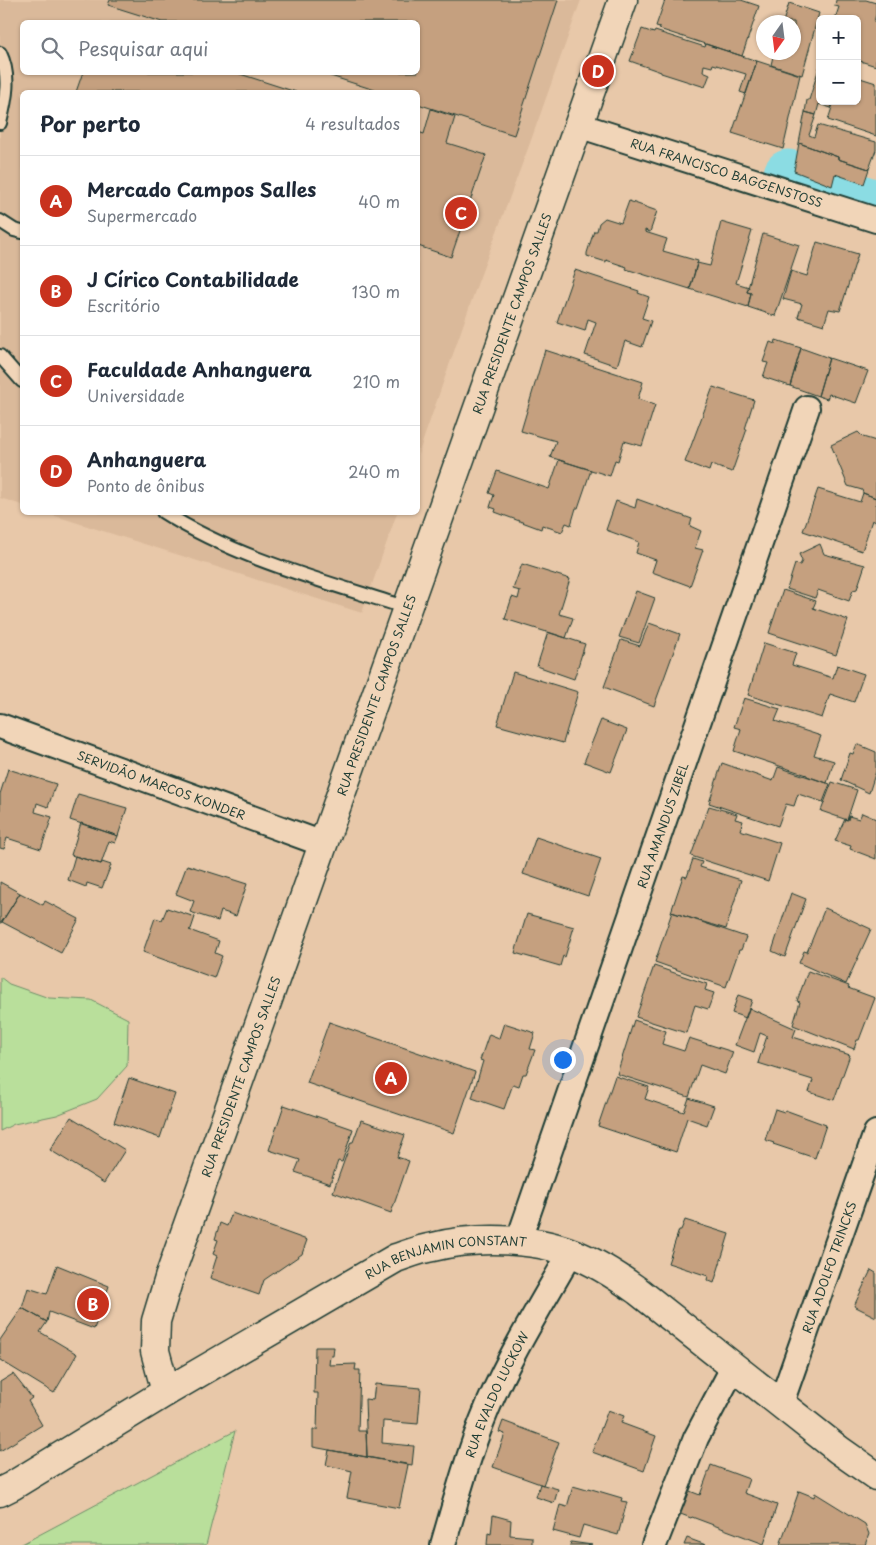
<!DOCTYPE html>
<html lang="pt">
<meta charset="utf-8">
<style>
:root{--surface:#fff;--page:#f2f2f3;--text:#1f2937;--muted:#747a83;--line:#e0e1e3;--accent:#c8321e}
body{margin:0;font-family:"Playpen Sans",sans-serif;background:var(--page);color:var(--text)}
.controls{position:absolute;right:15px;top:15px;display:grid;overflow:hidden;border-radius:8px;box-shadow:0 1px 4px #0004}
.controls button{width:45px;height:45px;display:grid;place-items:center;padding:0;border:0;border-bottom:1px solid var(--line);background:var(--surface);color:var(--text);font:25px sans-serif}
.compass{position:absolute;left:756px;top:15px;width:45px;height:45px;border-radius:50%;background:var(--surface);box-shadow:0 1px 4px #0004;rotate:194deg}
.you{position:absolute;left:562px;top:1059px;width:18px;height:18px;margin:-12px;border:4px solid #fff;border-radius:50%;background:#1a73e8;box-shadow:0 0 0 8px #1a73e833}
.badge{display:grid;place-items:center;width:32px;height:32px;border-radius:50%;background:var(--accent);color:#fff;font-size:16px;font-weight:700}
.pin{position:absolute;translate:-50% -50%;border:2px solid #fff;box-shadow:0 1px 5px #0006}
.list{margin:0;padding:0;list-style:none}
h2{display:flex;justify-content:space-between;align-items:center;height:65px;margin:0;padding:0 20px;font-size:21px}
h2 small{font-size:16px;font-weight:400;color:var(--muted)}
.list li{display:grid;grid-template-columns:32px 1fr auto;gap:15px;align-items:center;box-sizing:border-box;height:90px;padding:0 20px;border-top:1px solid var(--line)}
.list b{display:block;font-size:19px;white-space:nowrap}
.list p{margin:0;font-size:16px;white-space:nowrap;color:var(--muted)}
.list em{font-size:16px;font-style:normal;color:var(--muted)}
.icon{flex:none;width:28px;height:28px;fill:none;stroke:currentColor;stroke-width:2;stroke-linecap:round;stroke-linejoin:round}
.map{position:relative;flex:none;width:876px;height:1545px;overflow:hidden}
.search{position:absolute;background:var(--surface);box-shadow:0 1px 4px #0004;left:20px;top:20px;width:400px;height:55px;display:flex;align-items:center;gap:12px;box-sizing:border-box;padding:0 18px;border-radius:8px;color:var(--muted);font-size:19px}
.panel{position:absolute;background:var(--surface);box-shadow:0 1px 4px #0004;left:20px;top:90px;width:400px;height:425px;border-radius:8px}
.map>svg:first-child{display:block}
.built{fill:#dab99a;fill-rule:evenodd}
.green{fill:#b9df9b;stroke:#6c8e68}
.lines{fill:none;stroke-linecap:round;stroke-linejoin:round}
.river{stroke:#8bdce3;stroke-width:49}
.building{fill:#c5a07f;stroke:#1f3d34}
.lane-casing{stroke:#1f3d34;stroke-width:16}
.street-casing{stroke:#1f3d34;stroke-width:28}
.secondary-casing{stroke:#1f3d34;stroke-width:31}
.lane{stroke:#f1d5b8;stroke-width:12}
.street{stroke:#f1d5b8;stroke-width:24}
.secondary{stroke:#f1d5b8;stroke-width:28}
.labels{text-anchor:middle;dominant-baseline:central;stroke-width:5;stroke-linejoin:round;paint-order:stroke}
.street-label{font-size:12px;fill:#1f3d34;stroke:#f1d5b8}
</style>
<div class="map">
<svg width="876" height="1545" viewBox="0 0 876 1545">
<rect width="100%" height="100%" fill="#e8c8a9"/>
<filter id="ink" filterUnits="userSpaceOnUse"><feTurbulence type="fractalNoise" baseFrequency=".02" numOctaves="2"/><feDisplacementMap in="SourceGraphic" scale="10" xChannelSelector="R" yChannelSelector="G"/><feConvolveMatrix kernelMatrix="1 2 1 2 8 2 1 2 1" color-interpolation-filters="sRGB"/></filter>
<g filter="url(#ink)">
<path class="built" d="M0,0H581L530,143L478,282L418,455V92H22V505L0,498ZM22,22H418V72H22Z
M46,513H397L362,613Z"/>
<path class="green" d="M0,977L9,984L49,998L91,1000L128,1019L127,1066L97,1099L57,1115L14,1124L0,1131Z
M235,1431L206,1545H20Z"/>
<g class="lines">
<path class="river" d="M788,174L872,203"/>
</g>
<path class="building" d="M110,0H558L514,135L418,104V92H381L318,72H418V22H162L108,5Z
M665,0H741L759,6L742,56L659,29L660,27L656,26Z
M836,0H866L876,3V14L874,22L876,23V66L857,60V19H835L839,7L835,6Z
M789,3L819,13L802,75L771,65L774,52H794V22H783Z
M642,29L654,33L655,31L705,47L706,44L757,61L746,94L740,92L746,74L713,64L712,67L704,65L703,71L710,74L705,87L661,73V72L630,61Z
M757,61L800,75L783,149L732,133Z
M820,65V101H833L831,108L819,104L816,115L805,112L807,100H809Z
M83,72H234L296,92H76Z
M857,77L876,83V136L828,120L834,101H857Z
M431,109L455,117L447,143L486,155L451,257L418,246V132L424,134Z
M805,112L816,115L809,135L814,137L818,125L876,142V150L869,169L838,159V157L799,143Z
M799,143L838,157V159L869,169L864,184L835,174L832,186L794,171Z
M629,201L657,211L650,232L645,230V232L667,239L663,251L698,261L690,289L626,269L627,267L606,260V262L587,256V253L594,231H597L599,223L605,218L621,223Z
M721,222L752,231L736,283L749,287L747,292L751,293L748,307L690,289L697,263L710,266Z
M763,234L799,245L775,316L748,307L751,293L747,292L752,273Z
M817,242L858,254L840,311L829,309L824,325L798,317L802,304L783,299L791,271L807,276Z
M575,270L639,291L638,293L649,297L642,318L651,321L642,347L625,341L617,366L585,355L596,322L588,319L585,331L557,322Z
M776,340L801,348L790,386L763,377L768,363L763,362L770,342L775,344Z
M801,348L829,358L818,396L790,386Z
M545,350L643,382L638,399L655,405L642,446L624,441L618,461L615,460L610,476L550,457L556,441L521,431Z
M829,358L868,371L856,403L829,394L827,399L818,396Z
M713,387L754,400L745,429H747L732,472L711,465L709,471L685,462Z
M858,432L863,437L876,441V498L863,493L862,490L848,486L831,445Z
M559,460L591,470L578,508H576L571,525L566,523L562,532L542,525L541,529L495,512L496,509L490,507L494,495L489,493L497,471L549,489Z
M818,489L860,502L863,493L876,498V522L872,520L862,551L803,531Z
M637,499L692,519L690,526L701,531L695,548L703,550L690,586L652,572L656,560L636,553L639,542L606,530L616,501L635,508Z
M820,544L824,554L865,565L857,589L853,590L849,601L818,590L815,598L787,589L795,564L800,565L802,561L799,554Z
M522,564L570,579L559,614L573,618L566,638L505,619L512,597L518,599L520,591L513,589Z
M783,590L816,601L813,608L848,620L836,655L769,633Z
M636,591L655,598L639,643L619,637Z
M649,623L680,634L654,706L604,687L621,640L640,646Z
M548,632L585,644L574,679L537,666Z
M764,643L796,653L792,665L833,678L837,665L864,674L854,702L830,694L822,718L748,695Z
M513,672L578,692L563,743L497,725Z
M744,698L780,709L775,721L821,736L814,755L834,761L827,783L807,776V775L734,751L741,729L734,727Z
M601,720L627,730L611,772L584,762Z
M857,744L876,752V771L869,793L841,780L850,753L853,754Z
M722,763L773,781L778,767L830,784L823,802L798,794L794,806L786,804L778,826L709,803Z
M8,769L56,784L48,807L37,803L35,812L52,817L41,849L7,838L4,849L0,848V794Z
M832,782L857,790L847,820L821,811Z
M78,794L127,808L118,836L70,820Z
M709,806L737,814L735,819L743,821L740,830L780,843L768,881L691,856Z
M862,813L876,819V859L850,849L851,846L835,841L845,819L848,820L849,816L859,819Z
M81,823L118,836L115,843L109,841L101,864L71,855Z
M536,837L601,859L588,896L523,874Z
M75,856L101,864L102,862L111,865L102,888L87,883L86,887L68,880Z
M693,859L702,862L700,867L741,880L726,929L671,912L683,876L687,877Z
M187,865L247,884L236,916L221,911L218,921L190,912L194,901L176,894Z
M0,882L20,893L1,923H0Z
M20,893L43,905L45,901L79,919L61,953L2,922Z
M791,893L806,899L785,957L772,951Z
M167,908L195,917L191,929L189,930L219,941L215,953L222,956L214,978L143,952L155,918L162,920Z
M825,908L871,929L846,984L799,963L804,951L807,952Z
M672,912L746,937L741,950H739L726,987L655,962Z
M527,914L574,927L565,957L563,956L560,966L515,953Z
M654,966L707,984L705,990L714,993L708,1009L695,1005L686,1033L636,1017Z
M808,971L849,986L848,988L875,998L859,1040H857L854,1049L793,1025L800,1002L797,1001Z
M738,995L752,1000L746,1018L732,1013Z
M749,1008L796,1029L793,1037L850,1055L834,1100L809,1092L813,1080L758,1063L767,1036L760,1033L754,1052L735,1045Z
M634,1020L666,1031L662,1044L684,1051L689,1038L733,1052L725,1074L700,1065L689,1097L617,1074Z
M329,1022L475,1072L454,1133L307,1083Z
M504,1023L535,1033L530,1049L535,1050L526,1074H523L519,1086L513,1084L504,1109L472,1098L483,1061L480,1060L489,1034L499,1038Z
M615,1076L649,1087L645,1099L684,1112L689,1098L714,1106L707,1125L687,1118L676,1152L598,1126Z
M129,1078L175,1094L160,1138L114,1122Z
M284,1105L353,1129L342,1162L338,1161L330,1184L295,1172L300,1160L269,1150Z
M775,1109L784,1112L785,1110L826,1125L815,1158L773,1144L774,1143L765,1140Z
M71,1117L125,1150L104,1183L50,1150Z
M361,1120L405,1135L397,1157L409,1161L391,1213L333,1192L351,1142H353Z
M232,1213L307,1240L302,1254L264,1280L259,1295L210,1278L217,1256L213,1254L218,1240L215,1239L220,1223L227,1226Z
M685,1220L729,1234L714,1283L707,1280L708,1276L668,1263L679,1230H681Z
M57,1265L109,1286L94,1329L49,1312L47,1322L22,1308L28,1288L47,1294Z
M871,1270L876,1273V1317L854,1306Z
M22,1308L47,1322L40,1332L77,1354L54,1393L0,1360V1340Z
M315,1347H334L333,1356H330L329,1365L356,1364L355,1370H360L358,1431H366L367,1457L313,1447V1430H317L318,1393H314Z
M13,1374L32,1398L28,1401L42,1425L0,1451V1382Z
M375,1384L421,1388L418,1424L383,1421L382,1443L414,1446L412,1465L367,1457L365,1399L373,1400Z
M608,1410L624,1416L621,1423L656,1436L644,1471L592,1452Z
M503,1421L559,1442L543,1485L493,1467L505,1434L499,1432Z
M329,1450L408,1465L399,1508L347,1498L352,1471L326,1465Z
M711,1465L749,1479L744,1493L777,1505L764,1544L692,1517L691,1518L678,1513L687,1490L700,1495Z
M540,1484L558,1489L554,1503L536,1497Z
M573,1486L587,1490L588,1488L622,1498L621,1501L627,1502L618,1535L583,1525L579,1538L553,1531L560,1505L567,1507Z
M799,1491L814,1497L815,1493L865,1524L869,1534L865,1545H780Z
M493,1515L511,1520L510,1535L532,1537V1545H487L488,1533L491,1534Z
M687,1538L706,1545H684Z
M571,1542L592,1545H570Z"/>
<g class="lines">
<g class="lane-casing">
<path id="lane" d="M0,53C11,76 6,99 0,123
M0,221L14,230L22,232
M0,356L22,381
M163,512C237,559 324,581 407,608"/>
</g>
<g class="street-casing">
<g id="street">
<path id="s1" d="M578,125L876,220"/>
<path id="s2" d="M0,726L323,844"/>
<path id="s3" d="M518,1242L807,408"/>
<path id="s4" d="M781,1403L876,1133"/>
<path id="s5" d="M443,1545C455,1504 466,1461 482,1421C505,1362 540,1307 571,1252"/>
<path d="M654,1545L696,1438L734,1366"/>
</g>
</g>
<g class="secondary-casing">
<g id="secondary">
<path id="s6" d="M166,1392L155,1351L156,1321L169,1278L623,0"/>
<path id="s7" d="M0,1492L12,1486L166,1392L396,1258C408,1254 420,1249 433,1247C474,1237 532,1237 572,1253C596,1262 617,1276 638,1291L839,1450L876,1476"/>
</g>
</g>
<use href="#lane" class="lane"/>
<use href="#street" class="street"/>
<use href="#secondary" class="secondary"/>
</g>
</g>
<g class="labels">
<g class="street-label">
<text stroke="none"><textPath href="#s1" startOffset="156">RUA FRANCISCO BAGGENSTOSS</textPath></text>
<text stroke="none"><textPath href="#s6" startOffset="1141">RUA PRESIDENTE CAMPOS SALLES</textPath></text>
<text stroke="none"><textPath href="#s6" startOffset="736">RUA PRESIDENTE CAMPOS SALLES</textPath></text>
<text stroke="none"><textPath href="#s2" startOffset="172">SERVIDÃO MARCOS KONDER</textPath></text>
<text stroke="none"><textPath href="#s3" startOffset="441">RUA AMANDUS ZIBEL</textPath></text>
<text stroke="none"><textPath href="#s6" startOffset="331">RUA PRESIDENTE CAMPOS SALLES</textPath></text>
<text stroke="none"><textPath href="#s7" startOffset="509">RUA BENJAMIN CONSTANT</textPath></text>
<text stroke="none"><textPath href="#s4" startOffset="144">RUA ADOLFO TRINCKS</textPath></text>
<text stroke="none"><textPath href="#s5" startOffset="160">RUA EVALDO LUCKOW</textPath></text>
</g>
</g>
</svg>
<div class="controls">
<button>+</button>
<button>−</button>
</div>
<svg class="compass" viewBox="-18 -18 36 36"><path d="M0-13l5 13h-10z" fill="#e53935"/><path d="M0 13l5-13h-10z" fill="#747a83"/></svg>
<div class="you"></div>
<div class="pin badge" style="left:391px;top:1078px">A</div>
<div class="pin badge" style="left:93px;top:1304px">B</div>
<div class="pin badge" style="left:461px;top:213px">C</div>
<div class="pin badge" style="left:598px;top:71px">D</div>
<div class="search"><svg class="icon" aria-label="search" viewBox="0 0 24 24"><circle cx="10" cy="10" r="6"/><path d="M15 15l6 6"/></svg>Pesquisar aqui</div>
<section class="panel">
<h2>Por perto<small>4 resultados</small></h2>
<ul class="list">
<li><span class="badge">A</span><div><b>Mercado Campos Salles</b><p>Supermercado</p></div><em>40 m</em></li>
<li><span class="badge">B</span><div><b>J Círico Contabilidade</b><p>Escritório</p></div><em>130 m</em></li>
<li><span class="badge">C</span><div><b>Faculdade Anhanguera</b><p>Universidade</p></div><em>210 m</em></li>
<li><span class="badge">D</span><div><b>Anhanguera</b><p>Ponto de ônibus</p></div><em>240 m</em></li>
</ul>
</section>
</div>
